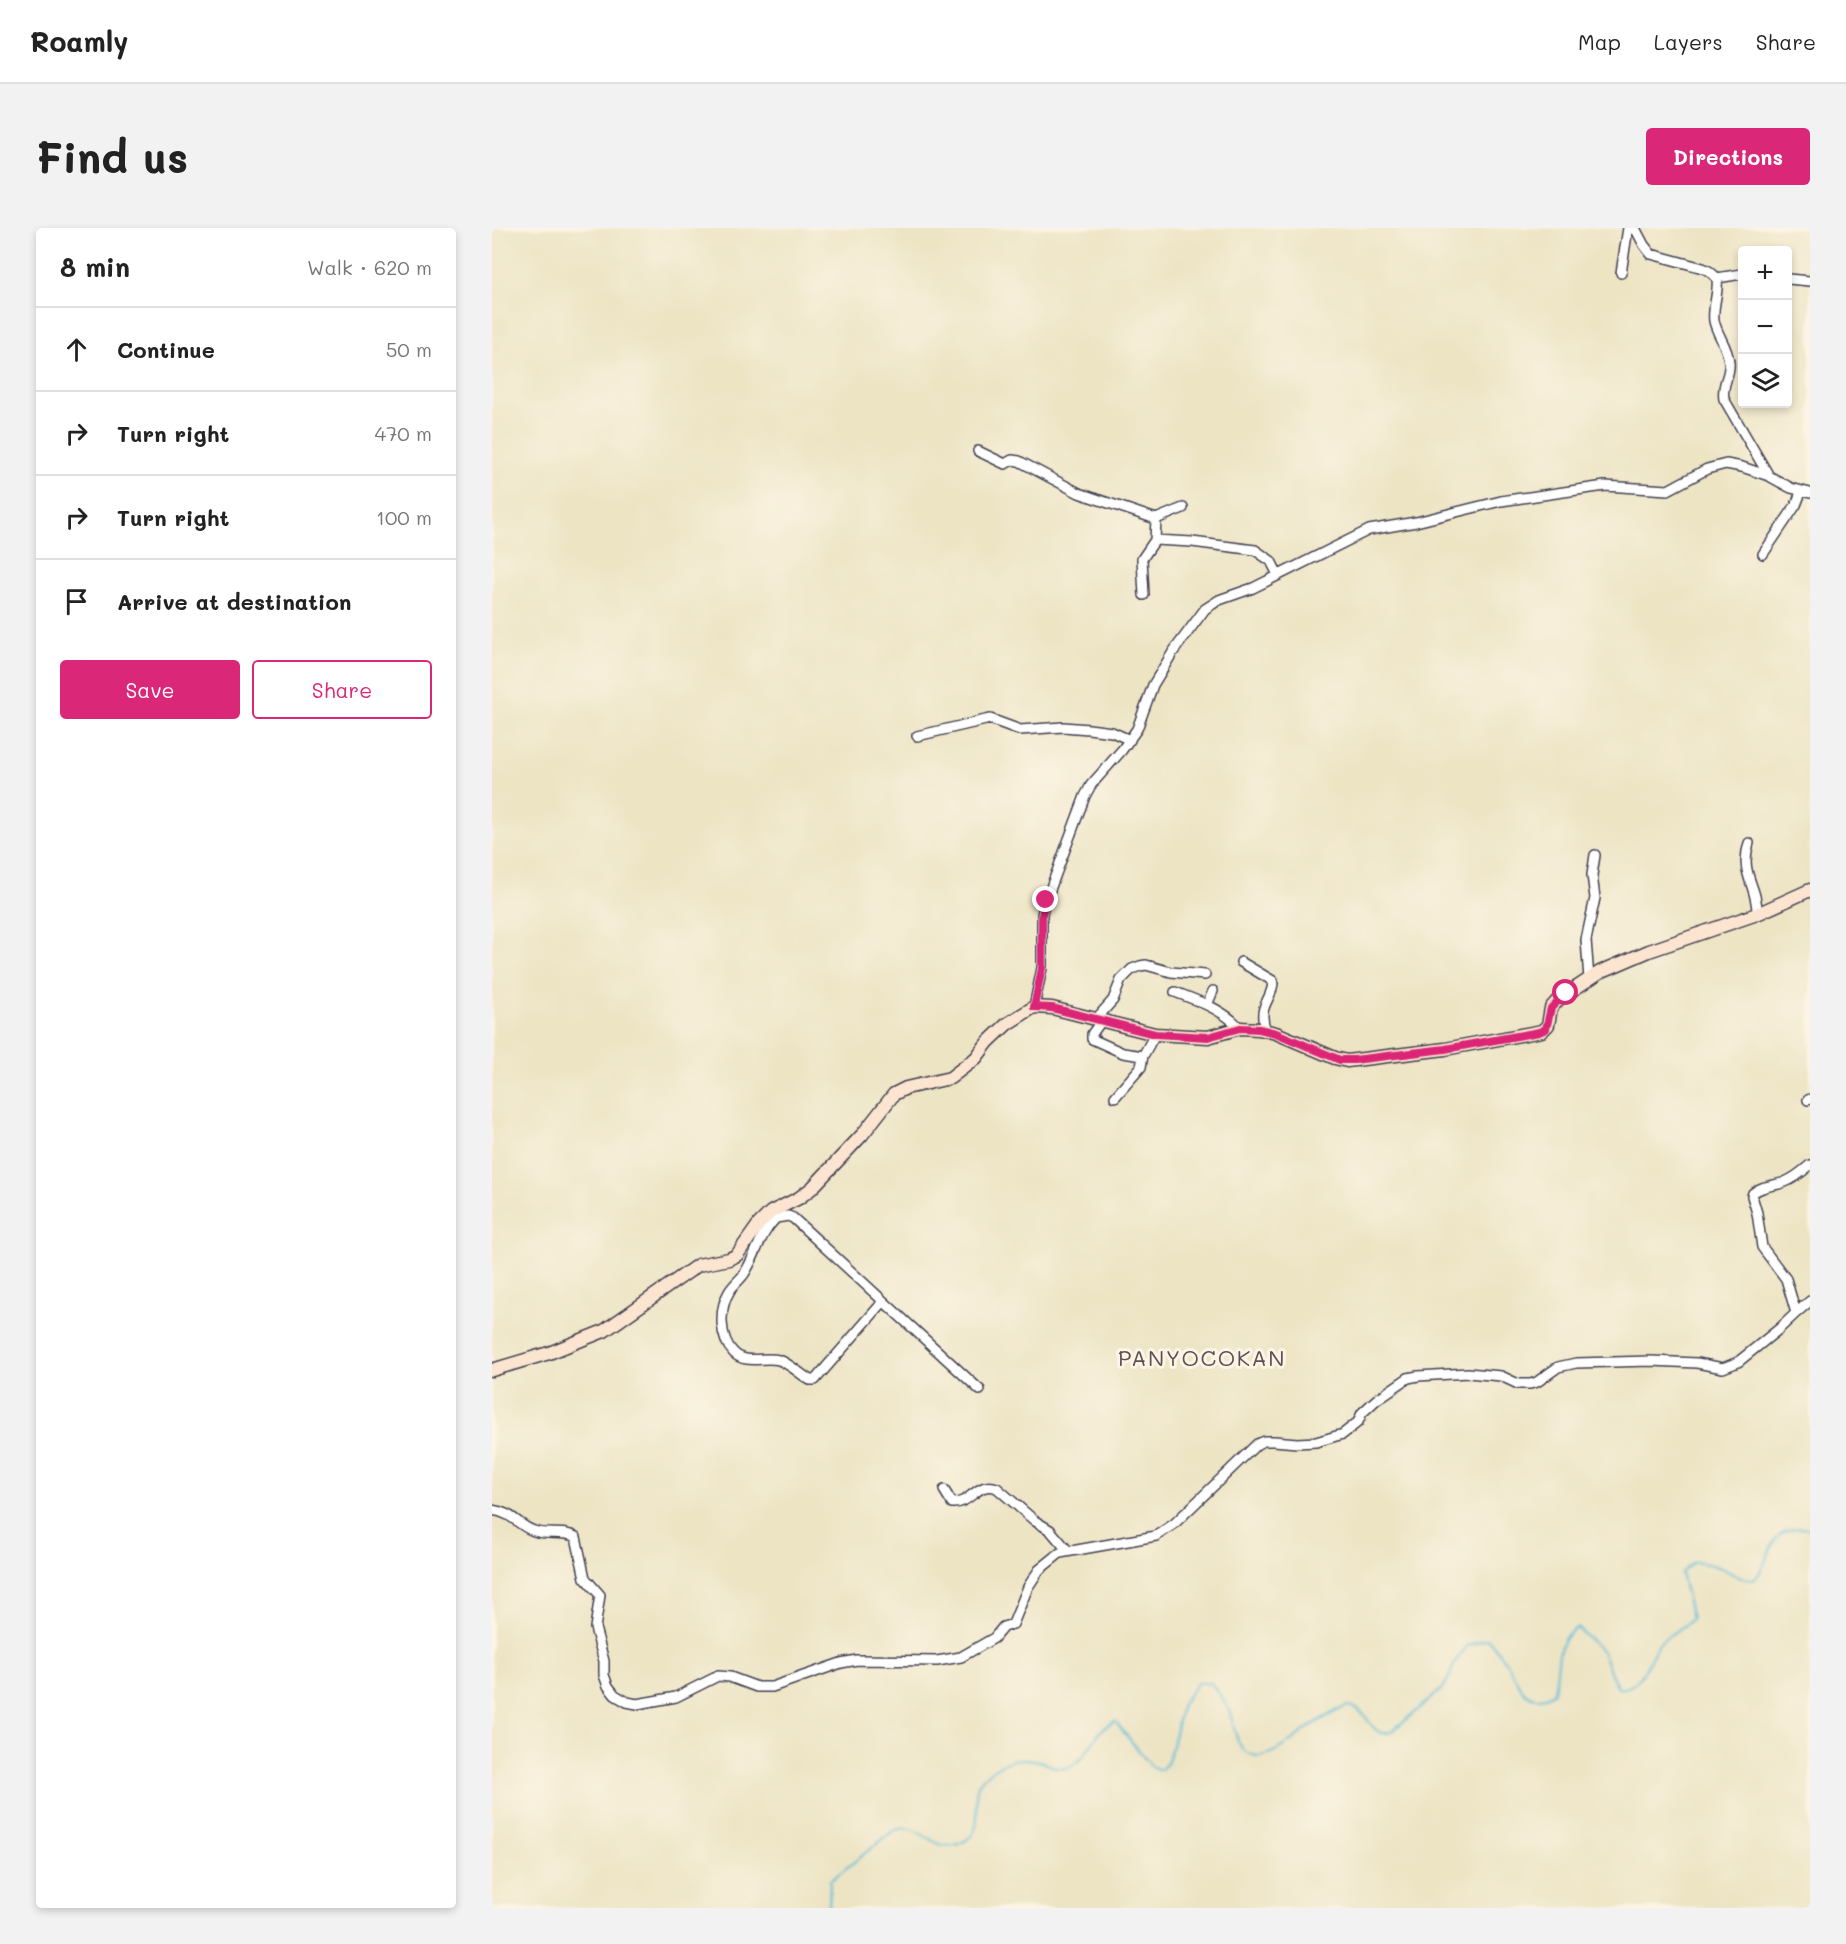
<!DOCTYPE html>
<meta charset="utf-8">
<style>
:root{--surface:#fff;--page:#f2f2f2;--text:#222;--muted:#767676;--line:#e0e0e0;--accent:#db2777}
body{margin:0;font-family:Mali,sans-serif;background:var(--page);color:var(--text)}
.controls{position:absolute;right:18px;top:18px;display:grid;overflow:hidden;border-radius:6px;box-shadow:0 3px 9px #0003}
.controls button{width:54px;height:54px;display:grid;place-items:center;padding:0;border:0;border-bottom:2px solid var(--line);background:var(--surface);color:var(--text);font:30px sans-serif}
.stop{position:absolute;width:18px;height:18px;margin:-14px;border:4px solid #db2777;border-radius:50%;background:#fff}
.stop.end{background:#db2777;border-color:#fff;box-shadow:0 2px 6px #0008}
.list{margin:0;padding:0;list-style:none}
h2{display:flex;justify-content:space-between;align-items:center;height:78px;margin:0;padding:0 24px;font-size:26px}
h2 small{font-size:20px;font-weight:400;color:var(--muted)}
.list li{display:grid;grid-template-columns:39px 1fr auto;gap:18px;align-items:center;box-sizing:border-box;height:84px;padding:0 24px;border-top:2px solid var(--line)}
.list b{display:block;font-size:22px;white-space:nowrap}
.list em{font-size:20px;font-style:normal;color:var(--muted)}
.actions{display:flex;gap:12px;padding:18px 24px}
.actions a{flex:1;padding:14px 0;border:2px solid var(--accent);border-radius:6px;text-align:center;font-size:21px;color:var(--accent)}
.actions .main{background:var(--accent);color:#fff}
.icon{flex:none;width:33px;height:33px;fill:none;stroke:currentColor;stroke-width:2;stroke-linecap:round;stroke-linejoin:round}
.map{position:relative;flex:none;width:1318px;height:1680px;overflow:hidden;border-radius:6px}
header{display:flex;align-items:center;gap:36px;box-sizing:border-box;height:84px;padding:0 30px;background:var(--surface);border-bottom:2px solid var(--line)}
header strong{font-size:28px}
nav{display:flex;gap:33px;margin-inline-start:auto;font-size:21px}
.intro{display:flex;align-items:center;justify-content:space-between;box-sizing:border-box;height:144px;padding:0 36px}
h1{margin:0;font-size:42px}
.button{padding:15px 27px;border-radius:6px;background:var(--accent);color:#fff;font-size:21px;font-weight:700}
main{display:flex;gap:36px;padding:0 36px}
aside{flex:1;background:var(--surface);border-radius:6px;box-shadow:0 3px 9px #0003}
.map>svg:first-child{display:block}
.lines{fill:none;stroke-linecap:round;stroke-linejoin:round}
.stream{stroke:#58bbd7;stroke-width:2}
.street-casing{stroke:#403f50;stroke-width:12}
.secondary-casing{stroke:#403f50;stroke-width:15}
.street{stroke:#fff;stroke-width:9}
.secondary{stroke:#fce5d0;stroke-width:12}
.route{stroke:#db2777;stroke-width:8}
.labels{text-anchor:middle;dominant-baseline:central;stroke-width:6;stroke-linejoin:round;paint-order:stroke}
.quarter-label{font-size:22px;letter-spacing:1.5px;fill:#5f4f55;stroke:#fcf5e5}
</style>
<header>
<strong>Roamly</strong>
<nav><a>Map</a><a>Layers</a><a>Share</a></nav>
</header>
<div class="intro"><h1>Find us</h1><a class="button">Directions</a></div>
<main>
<aside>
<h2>8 min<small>Walk · 620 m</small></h2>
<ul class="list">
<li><svg class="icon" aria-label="ahead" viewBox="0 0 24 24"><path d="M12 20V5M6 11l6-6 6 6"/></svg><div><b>Continue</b></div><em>50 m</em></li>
<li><svg class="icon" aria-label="right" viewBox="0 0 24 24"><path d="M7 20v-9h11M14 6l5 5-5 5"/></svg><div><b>Turn right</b></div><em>470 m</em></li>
<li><svg class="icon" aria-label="right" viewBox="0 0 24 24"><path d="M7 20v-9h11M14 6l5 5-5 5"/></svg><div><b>Turn right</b></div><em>100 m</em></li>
<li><svg class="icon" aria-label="arrive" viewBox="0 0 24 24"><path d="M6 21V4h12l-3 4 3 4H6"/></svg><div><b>Arrive at destination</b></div></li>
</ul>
<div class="actions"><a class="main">Save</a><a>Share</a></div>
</aside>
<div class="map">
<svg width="1318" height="1680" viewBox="0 0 1318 1680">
<rect width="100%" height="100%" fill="#fcf5e5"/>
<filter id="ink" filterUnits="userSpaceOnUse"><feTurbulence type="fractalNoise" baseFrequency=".0167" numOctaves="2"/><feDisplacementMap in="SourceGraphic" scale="12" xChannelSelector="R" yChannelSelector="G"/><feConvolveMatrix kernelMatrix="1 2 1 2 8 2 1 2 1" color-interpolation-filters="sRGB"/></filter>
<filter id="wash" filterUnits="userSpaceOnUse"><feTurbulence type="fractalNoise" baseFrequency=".008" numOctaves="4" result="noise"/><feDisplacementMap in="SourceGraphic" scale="24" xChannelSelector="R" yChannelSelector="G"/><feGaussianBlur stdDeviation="1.35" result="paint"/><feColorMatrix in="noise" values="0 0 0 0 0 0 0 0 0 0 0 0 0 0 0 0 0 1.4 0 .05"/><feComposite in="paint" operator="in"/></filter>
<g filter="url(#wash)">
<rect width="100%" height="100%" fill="#ede4c4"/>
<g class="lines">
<path class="stream" d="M337,1680L338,1653L401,1603C430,1591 440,1628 469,1615C500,1601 473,1567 491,1550C510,1532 528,1526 553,1535C560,1538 566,1542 575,1540C591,1536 600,1511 612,1500C615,1497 619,1495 623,1493L660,1539L669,1542L676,1534L690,1476L705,1455H719C725,1463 733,1473 737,1482C741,1494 742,1506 748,1517C766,1546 801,1510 819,1498C831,1490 842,1484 855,1478C860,1479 865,1480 869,1484C879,1493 883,1510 899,1504L948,1463L956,1452L963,1434L976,1417L996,1411L1010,1428L1031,1463C1040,1472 1051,1472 1061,1465C1069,1443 1060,1411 1085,1400L1110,1423L1120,1448L1126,1460C1149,1464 1156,1431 1166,1417C1175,1405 1192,1402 1200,1390L1189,1345L1202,1334C1213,1335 1225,1337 1235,1343C1245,1348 1250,1352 1262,1352C1283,1330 1273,1294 1318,1301"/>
</g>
</g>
<g filter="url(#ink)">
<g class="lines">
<g class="street-casing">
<path id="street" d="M1143,0L1152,17L1159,26L1211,40L1217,43L1225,50C1227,65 1220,79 1222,93C1225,107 1236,119 1237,134C1239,147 1229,156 1232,171L1277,248
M1129,45L1136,0
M1225,50L1250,46
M1296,51L1318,53
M486,223L513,236L520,232L527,233L587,265L664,291L663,312L700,314L763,322L779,333L786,347
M664,291L691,280
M1271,326L1304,277L1309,264
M652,367L650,331L663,312
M425,508L498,491L528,502L571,499L597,501L620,504L638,512
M1257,615C1247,647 1266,657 1265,686
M749,734L781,753C781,773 764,776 774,803
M1097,751L1094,712L1103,670L1100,647L1103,627
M683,764C706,773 731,781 748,800
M715,777L721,763
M542,779L550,740V687L552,678L593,568L599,557L630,522L645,501L661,457L681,424L713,381L727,372L761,360L877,302L924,294L1009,273L1113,258L1176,262L1215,241L1234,236L1250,239L1277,248L1299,260L1318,265
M605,790L621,772L629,752L640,741L648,738L654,737L679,744L713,747
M610,792L600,806V811L631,825L651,828L663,806
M623,869L649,839L651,828
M1316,872L1318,871
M279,984L284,990C268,1005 264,1028 252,1046C248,1052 241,1057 237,1064C227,1081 227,1110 242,1125C254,1137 273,1128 287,1132C298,1136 308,1146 318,1152H323L391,1074
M284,990L296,988L301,990L488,1162
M1304,1085L1318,1073
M452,1262L460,1275C478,1277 486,1252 505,1260L543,1293L558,1302L576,1323
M0,1282C22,1285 26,1298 42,1303C55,1308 71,1302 84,1309L93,1350L108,1367L103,1400L112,1433V1447L116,1458L123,1467L135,1474L145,1476L184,1469L226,1448L238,1449L265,1459H280L349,1435L365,1432L445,1433L469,1429L502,1410L511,1399L521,1396L536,1359L547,1342L568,1325L664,1308L682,1296L765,1216L772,1213H782L805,1215L824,1214L851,1206L866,1194L870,1185L884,1172L916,1150L926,1148L976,1145L1009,1148L1026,1156H1038L1045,1154L1066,1139L1084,1135L1159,1133L1205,1135L1231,1140L1246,1134L1287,1101L1304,1085L1294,1051L1270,1019L1265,985L1260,968L1261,965C1270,957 1283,958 1293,954C1303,950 1310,944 1318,937"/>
</g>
<g class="secondary-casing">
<path id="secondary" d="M0,1142L57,1125L112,1103L206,1037L237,1031L245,1027L267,996L279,984L307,970L320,960L370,907L402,866L414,860L458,850L484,830L496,814L515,796L542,779L560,780L663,806L716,809L748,800L767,801L784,805L843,830L855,833L953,821L1050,803L1056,797L1059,780L1067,771L1108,744L1157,723L1265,686L1318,662"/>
</g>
<use href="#street" class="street"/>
<use href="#secondary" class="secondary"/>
</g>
</g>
<g class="lines" filter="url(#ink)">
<path class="route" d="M554,672L550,687V740L542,779L560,780L663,806L716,809L748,800L767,801L784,805L848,832H862L953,821L1047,804L1054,801L1059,780L1074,765"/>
</g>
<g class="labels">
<g class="quarter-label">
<text x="710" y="1129">PANYOCOKAN</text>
</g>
</g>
</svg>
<div class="controls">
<button>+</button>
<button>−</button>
<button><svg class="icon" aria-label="layers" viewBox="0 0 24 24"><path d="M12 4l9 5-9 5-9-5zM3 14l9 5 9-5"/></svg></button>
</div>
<div class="stop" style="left:1074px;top:765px"></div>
<div class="stop end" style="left:554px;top:672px"></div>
</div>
</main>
